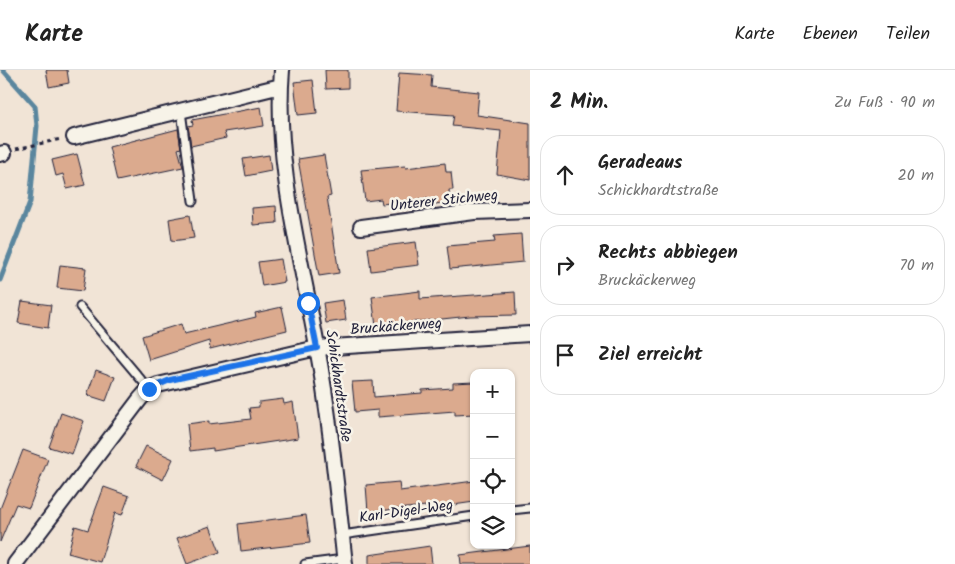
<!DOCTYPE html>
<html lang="de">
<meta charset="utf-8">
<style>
:root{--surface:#fff;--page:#f2f2f2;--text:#222;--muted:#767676;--line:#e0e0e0}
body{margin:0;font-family:Kalam,sans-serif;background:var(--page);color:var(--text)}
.controls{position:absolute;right:15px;bottom:15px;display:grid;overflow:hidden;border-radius:10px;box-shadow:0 1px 4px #0004}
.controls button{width:45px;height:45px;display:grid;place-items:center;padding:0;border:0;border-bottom:1px solid var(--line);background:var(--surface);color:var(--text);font:25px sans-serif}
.stop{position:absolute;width:15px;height:15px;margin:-11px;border:4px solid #1a73e8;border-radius:50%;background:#fff}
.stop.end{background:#1a73e8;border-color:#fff;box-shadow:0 1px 5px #0008}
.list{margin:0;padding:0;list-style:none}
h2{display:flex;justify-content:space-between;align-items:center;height:65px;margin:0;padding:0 20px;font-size:21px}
h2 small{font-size:16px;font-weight:400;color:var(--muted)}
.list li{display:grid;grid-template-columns:32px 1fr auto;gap:15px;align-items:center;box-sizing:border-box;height:80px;margin:0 10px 10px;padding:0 10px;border:1px solid var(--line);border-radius:20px}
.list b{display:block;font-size:19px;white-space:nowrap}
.list p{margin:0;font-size:16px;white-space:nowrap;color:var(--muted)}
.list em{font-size:16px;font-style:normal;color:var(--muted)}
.icon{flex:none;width:28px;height:28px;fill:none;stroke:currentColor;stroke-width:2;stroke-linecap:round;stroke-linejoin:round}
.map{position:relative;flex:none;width:530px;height:494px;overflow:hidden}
header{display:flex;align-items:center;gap:30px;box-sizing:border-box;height:70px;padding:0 25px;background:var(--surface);border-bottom:1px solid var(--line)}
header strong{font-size:24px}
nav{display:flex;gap:28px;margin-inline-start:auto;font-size:18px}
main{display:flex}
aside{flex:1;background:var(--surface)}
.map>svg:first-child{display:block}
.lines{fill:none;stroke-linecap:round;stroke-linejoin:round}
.stream{stroke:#5a869e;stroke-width:5}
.building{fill:#dbaa8e;stroke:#22223b}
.lane-casing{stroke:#22223b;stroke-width:11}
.street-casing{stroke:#22223b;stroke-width:18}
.path{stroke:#22223b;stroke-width:3;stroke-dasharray:4 4;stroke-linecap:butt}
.lane{stroke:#f7f3e8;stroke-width:7}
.street{stroke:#f7f3e8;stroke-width:14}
.route{stroke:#1a73e8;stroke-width:6}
.labels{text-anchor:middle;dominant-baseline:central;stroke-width:5;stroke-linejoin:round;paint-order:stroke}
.street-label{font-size:15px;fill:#22223b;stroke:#f7f3e8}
</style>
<header>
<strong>Karte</strong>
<nav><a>Karte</a><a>Ebenen</a><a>Teilen</a></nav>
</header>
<main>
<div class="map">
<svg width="530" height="494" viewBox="0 0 530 494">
<rect width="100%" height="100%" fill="#f1e4d6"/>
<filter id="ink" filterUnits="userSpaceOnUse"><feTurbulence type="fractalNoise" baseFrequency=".02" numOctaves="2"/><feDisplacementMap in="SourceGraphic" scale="10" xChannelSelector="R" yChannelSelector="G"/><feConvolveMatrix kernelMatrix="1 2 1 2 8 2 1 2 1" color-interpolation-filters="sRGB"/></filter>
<g filter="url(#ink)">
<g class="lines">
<path class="stream" d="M0,210L30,132L37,56L35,36L3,0"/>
</g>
<path class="building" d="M46,0H67L69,13L49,17Z
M325,0H348V18L326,19Z
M399,3L432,5L431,17L479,22L477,45L530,53V110L497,104L501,61L452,56L454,45L396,41Z
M313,10L317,43L298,45L294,12Z
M261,37L264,56L224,62L226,68L191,76L188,56L193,55L192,50Z
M178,59L181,78L178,79L183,97L117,111L109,77Z
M77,84L85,115L67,119L63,104L56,106L52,90Z
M269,85L271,101L246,106L243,89Z
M324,85L331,126L327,127L339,203L319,206L298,89Z
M445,93L446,102H451L453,120H449L450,132L428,135L427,128L382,134L381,129L365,131L361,100L405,96L406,98Z
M276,136L277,153L253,155L252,138Z
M190,145L194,168L172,171L169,149Z
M521,164L523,192L450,199L447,176L495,172L494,166Z
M416,172L419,195L371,201L368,178Z
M281,189L285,212L262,216L258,192Z
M60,195L86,198L83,221L57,218Z
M420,221V229L515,222L516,245L470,246L376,256L372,227Z
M343,230L346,250L326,253L323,233Z
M22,231L51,235L48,258L18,253Z
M282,237L287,260L210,279L209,271L149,290L142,266L181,254L184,264L256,247L255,243Z
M96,300L115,307L106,331L87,325Z
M373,311L374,327L422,323V320L453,318V313L474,312V344L455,345V341L378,347V340L355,342L352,312Z
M283,329L284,334L293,332L298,368L213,381V378L190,381L187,354L209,351V354L251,349L249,338L259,337V332Z
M61,343L84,351L72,384L49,377Z
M146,376L173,389L163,410L136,396Z
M23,380L48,389L29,438L16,434L0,472V439Z
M474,411V432L426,439V436L368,442L366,415L399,412L400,421Z
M104,417L129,426L122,445L115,443L100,492L68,483L75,456L88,460Z
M306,445L310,473L241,481L238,454Z
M210,456L220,482L187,494L177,468Z
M430,476L432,494H369V485Z
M530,476V494H461L460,485Z"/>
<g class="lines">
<g class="lane-casing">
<path id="lane" d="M181,41L193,131
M80,237L149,319
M511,440L530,438
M342,465L474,446
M305,494L344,489"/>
</g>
<g class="street-casing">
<path id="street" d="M282,0C274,92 301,186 317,277C330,348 337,422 345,494
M74,67L281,16
M0,84L4,83
M361,157L474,142L530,140
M15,494L140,329L149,319L158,315L317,278L530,264"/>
</g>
<path class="path" d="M16,79L61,69"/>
<use href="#lane" class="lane"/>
<use href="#street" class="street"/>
</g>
</g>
<g class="lines" filter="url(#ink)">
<path class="route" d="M149,319L170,310L317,278L308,233"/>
</g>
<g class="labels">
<g class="street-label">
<text transform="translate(444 131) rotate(-6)">Unterer Stichweg</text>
<text transform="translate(396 257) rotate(-4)">Bruckäckerweg</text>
<text transform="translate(338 316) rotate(82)">Schickhardtstraße</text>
<text transform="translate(406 442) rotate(-8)">Karl-Digel-Weg</text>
</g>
</g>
</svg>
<div class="controls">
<button>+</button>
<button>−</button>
<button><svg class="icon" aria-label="locate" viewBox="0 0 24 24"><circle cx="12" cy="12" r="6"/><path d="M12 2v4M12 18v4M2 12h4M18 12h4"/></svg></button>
<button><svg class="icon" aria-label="layers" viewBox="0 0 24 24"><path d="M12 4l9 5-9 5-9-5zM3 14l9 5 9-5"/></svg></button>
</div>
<div class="stop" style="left:308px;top:233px"></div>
<div class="stop end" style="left:149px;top:319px"></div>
</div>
<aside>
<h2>2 Min.<small>Zu Fuß · 90 m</small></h2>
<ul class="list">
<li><svg class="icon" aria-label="ahead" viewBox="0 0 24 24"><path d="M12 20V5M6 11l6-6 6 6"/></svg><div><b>Geradeaus</b><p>Schickhardtstraße</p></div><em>20 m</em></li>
<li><svg class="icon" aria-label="right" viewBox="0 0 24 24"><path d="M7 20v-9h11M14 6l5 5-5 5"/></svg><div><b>Rechts abbiegen</b><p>Bruckäckerweg</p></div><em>70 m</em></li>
<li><svg class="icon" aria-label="arrive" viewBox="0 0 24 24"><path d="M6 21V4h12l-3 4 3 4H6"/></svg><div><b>Ziel erreicht</b></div></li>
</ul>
</aside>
</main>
